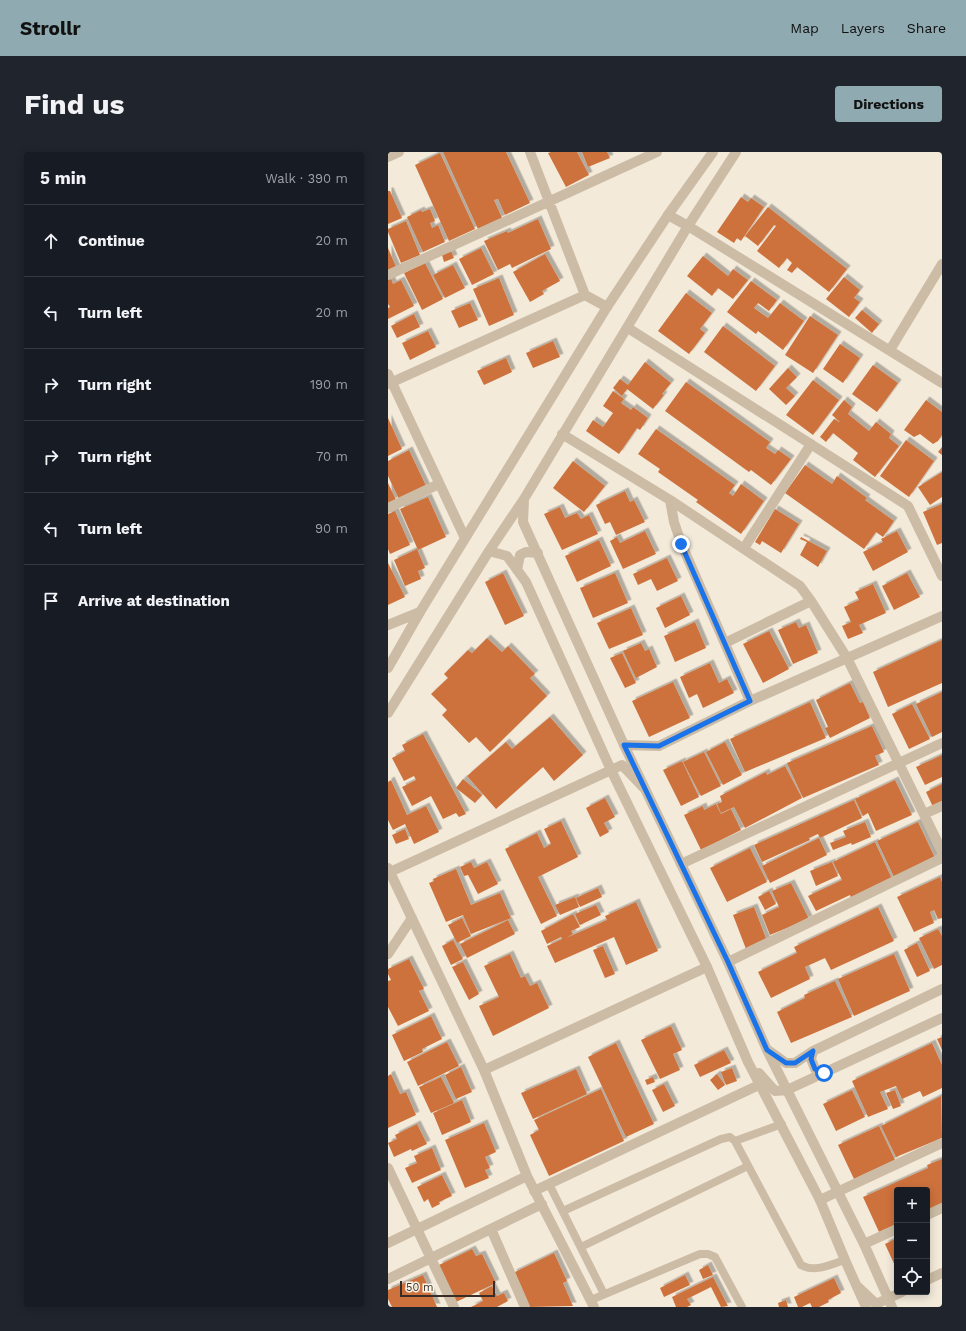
<!DOCTYPE html>
<meta charset="utf-8">
<style>
:root{--surface:#171b24;--page:#20242c;--text:#f1f3f6;--muted:#9ea1a6;--line:#363941;--accent:#90aab1}
body{margin:0;font-family:"Work Sans",sans-serif;background:var(--page);color:var(--text)}
.controls{position:absolute;right:12px;bottom:12px;display:grid;overflow:hidden;border-radius:4px;box-shadow:0 2px 10px #0003}
.controls button{width:36px;height:36px;display:grid;place-items:center;padding:0;border:0;border-bottom:1px solid var(--line);background:var(--surface);color:var(--text);font:20px sans-serif}
.scale{position:absolute;left:12px;bottom:10px;width:95px;box-sizing:border-box;padding-left:4px;border:2px solid #382e27;border-top:0;font-size:11px;line-height:14px;white-space:nowrap;color:#382e27;-webkit-text-stroke:3px #fbf4e7;paint-order:stroke}
.stop{position:absolute;width:12px;height:12px;margin:-9px;border:3px solid #1a73e8;border-radius:50%;background:#fff}
.stop.end{background:#1a73e8;border-color:#fff;box-shadow:0 1px 4px #0008}
.list{margin:0;padding:0;list-style:none}
h2{display:flex;justify-content:space-between;align-items:center;height:52px;margin:0;padding:0 16px;font-size:17px}
h2 small{font-size:13px;font-weight:400;color:var(--muted)}
.list li{display:grid;grid-template-columns:26px 1fr auto;gap:12px;align-items:center;box-sizing:border-box;height:72px;padding:0 16px;border-top:1px solid var(--line)}
.list b{display:block;font-size:15px;white-space:nowrap}
.list em{font-size:13px;font-style:normal;color:var(--muted)}
.icon{flex:none;width:22px;height:22px;fill:none;stroke:currentColor;stroke-width:2;stroke-linecap:round;stroke-linejoin:round}
.map{position:relative;flex:none;width:554px;height:1155px;overflow:hidden;border-radius:4px}
header{display:flex;align-items:center;gap:24px;box-sizing:border-box;height:56px;padding:0 20px;background:var(--accent);color:#111}
header strong{font-size:19px}
nav{display:flex;gap:22px;margin-inline-start:auto;font-size:14px}
.intro{display:flex;align-items:center;justify-content:space-between;box-sizing:border-box;height:96px;padding:0 24px}
h1{margin:0;font-size:28px}
.button{padding:10px 18px;border-radius:4px;background:var(--accent);color:#111;font-size:14px;font-weight:700}
main{display:flex;gap:24px;padding:0 24px}
aside{flex:1;background:var(--surface);border-radius:4px;box-shadow:0 2px 10px #0003}
.map>svg:first-child{display:block}
.building{fill:#ce723d;filter:url(#shadow)}
.lines{fill:none;stroke-linecap:round;stroke-linejoin:round}
.service{stroke:#ccbca5;stroke-width:8}
.minor{stroke:#ccbca5;stroke-width:10}
.tertiary{stroke:#ccbca5;stroke-width:10}
.route{stroke:#1a73e8;stroke-width:5}
</style>
<header>
<strong>Strollr</strong>
<nav><a>Map</a><a>Layers</a><a>Share</a></nav>
</header>
<div class="intro"><h1>Find us</h1><a class="button">Directions</a></div>
<main>
<aside>
<h2>5 min<small>Walk · 390 m</small></h2>
<ul class="list">
<li><svg class="icon" aria-label="ahead" viewBox="0 0 24 24"><path d="M12 20V5M6 11l6-6 6 6"/></svg><div><b>Continue</b></div><em>20 m</em></li>
<li><svg class="icon" aria-label="left" viewBox="0 0 24 24"><path d="M17 20v-9H6M10 6l-5 5 5 5"/></svg><div><b>Turn left</b></div><em>20 m</em></li>
<li><svg class="icon" aria-label="right" viewBox="0 0 24 24"><path d="M7 20v-9h11M14 6l5 5-5 5"/></svg><div><b>Turn right</b></div><em>190 m</em></li>
<li><svg class="icon" aria-label="right" viewBox="0 0 24 24"><path d="M7 20v-9h11M14 6l5 5-5 5"/></svg><div><b>Turn right</b></div><em>70 m</em></li>
<li><svg class="icon" aria-label="left" viewBox="0 0 24 24"><path d="M17 20v-9H6M10 6l-5 5 5 5"/></svg><div><b>Turn left</b></div><em>90 m</em></li>
<li><svg class="icon" aria-label="arrive" viewBox="0 0 24 24"><path d="M6 21V4h12l-3 4 3 4H6"/></svg><div><b>Arrive at destination</b></div></li>
</ul>
</aside>
<div class="map">
<svg width="554" height="1155" viewBox="0 0 554 1155">
<defs>
<filter id="shadow"><feDropShadow dx="3.5" dy="-3.5" stdDeviation="0" flood-color="#0004"/></filter>
</defs>
<rect width="100%" height="100%" fill="#f3eada"/>
<path class="building" d="M55,0H118L142,51L117,63L110,47L106,48L114,66L90,77Z
M163,0H189L201,23L178,35L160,1Z
M194,0H219L222,6L200,15Z
M52,1L87,77L61,89L27,13Z
M0,39H2L14,66L0,72Z
M353,45L360,50L363,46L376,55L353,89L349,86L346,91L329,80Z
M380,55L459,117L441,140L409,115L404,121L399,118L404,111L399,106L391,116L369,99L388,74L386,73L370,94L357,84Z
M42,57L47,69L42,71L44,76L50,73L57,90L35,100L19,65L33,58L34,60Z
M150,67L163,97L124,116L122,112L110,118L96,89L119,79L120,81Z
M18,69L32,103L13,111L0,80V77Z
M0,96L9,117L0,121Z
M93,96L106,122L84,133L71,107Z
M63,99L66,106L56,110L54,103Z
M157,102L172,129L154,139L156,142L142,150L125,120Z
M315,104L340,124L345,117L360,128L345,147L330,136L324,144L299,124Z
M37,111L55,147L34,158L16,121Z
M65,113L77,136L57,146L45,123Z
M456,125L472,138L466,146L472,150L461,165L438,147Z
M3,126L5,132L13,128L26,154L0,167V156L2,155L0,152V128Z
M111,126L126,163L101,174L85,137Z
M363,129L389,148L381,159L370,151L366,156L380,166L392,151L416,169L395,198L370,179L368,182L339,160Z
M298,141L324,161L312,177L317,181L301,202L270,179Z
M82,151L90,168L71,176L63,159Z
M474,158L491,172L484,181L467,166Z
M26,162L32,175L9,186L3,174Z
M422,164L450,183L425,221L397,203Z
M335,174L387,214L368,239L316,200Z
M40,179L48,195L22,208L14,191Z
M165,189L172,205L145,216L138,201Z
M452,192L472,206L455,231L435,217Z
M118,206L124,220L96,233L89,219Z
M257,210L283,231L274,242L276,243L265,257L239,237L234,244L225,236L232,227L240,233Z
M485,213L510,231L489,260L464,242Z
M400,216L409,225L398,236L407,244L398,253L381,237Z
M425,228L451,248L425,283L398,263Z
M298,230L382,290L378,296L387,302L390,298L403,307L383,333L363,318L361,320L277,259Z
M225,239L236,247L233,251L243,258L245,255L260,266L252,278L249,276L231,302L198,279L205,268L215,275L225,261L215,254Z
M456,248L464,255L460,262L481,279L488,270L503,282L501,286L511,294L487,325L465,308L470,301L445,281L438,290L432,285L446,267L451,270H452L444,263Z
M538,248L554,260V283L550,289L545,292L532,282L526,285L516,278Z
M0,266L14,297L0,304Z
M268,277L347,333L341,341L345,344L353,332L376,349L353,382L308,350L310,348L270,320L272,317L250,302Z
M518,288L546,309L521,345L492,324Z
M554,295V303L550,300Z
M21,298L39,336L12,349L0,324V309Z
M185,309L217,334L196,360L165,336Z
M417,313L444,332L449,324L479,346L477,348L506,369L495,385L488,380L476,397L397,341Z
M554,320V345L542,353L530,335Z
M0,331L8,348L0,351Z
M237,339L242,350L246,348L257,370L228,383L222,370L217,372L208,353Z
M40,345L58,385L30,398L12,357Z
M554,352V391L549,393L535,360Z
M172,355L177,366L189,361L193,367L201,363L210,382L174,398L156,362Z
M387,357L411,372L393,401L374,389L372,393L367,390Z
M7,359L22,393L2,402L0,397V362Z
M257,379L268,402L235,417L222,389L229,385L232,391Z
M509,379L520,400L485,419L475,400L495,390L493,387Z
M413,385L439,399L430,415L412,403L419,390L412,387Z
M211,388L223,414L189,430L177,404Z
M29,397L37,416L30,419L33,427L17,434L6,408Z
M279,406L290,429L269,439L263,427L250,433L245,422Z
M0,411L17,445L0,453Z
M115,421L136,464L117,473L97,430Z
M227,421L240,451L205,466L192,436Z
M519,421L532,445L506,458L494,434Z
M485,432L498,461L471,473L475,481L460,487L454,474L463,470L456,455L471,448L467,440Z
M293,444L302,463L277,476L268,456Z
M243,456L255,483L221,497L209,471Z
M307,470L318,496L287,510L276,484Z
M408,470L411,476L418,473L430,501L405,512L390,478Z
M381,479L401,517L375,531L355,492Z
M99,486L114,500L120,494L147,522L142,526L159,544L102,600L88,585L81,591L54,563L59,558L43,542L60,526L56,522L80,498L84,501Z
M554,488V531L500,555L485,520Z
M253,491L257,499L261,497L269,515L248,526L235,499Z
M234,501L248,531L237,536L222,506Z
M322,511L331,531L339,527L346,541L315,556L309,542L301,546L292,525Z
M285,530L302,566L261,585L244,549Z
M462,531L472,551L475,550L482,566L442,586L437,576L440,575L428,548Z
M554,540V580L544,585L528,552Z
M422,550L438,586L357,620L342,587Z
M524,552L542,587L521,597L504,562Z
M162,565L195,603L166,629L155,615L108,657L79,624L118,590L124,597Z
M484,574L496,600L487,604L491,613L415,646L399,611Z
M35,582L78,662L71,665L68,661L55,667L43,644L24,654L14,635L28,628L26,624L16,629L4,606L17,599L14,593Z
M337,590L354,623L335,633L318,600Z
M316,600L333,634L313,644L295,610Z
M554,603V625L537,633L528,615Z
M294,609L311,645L293,654L275,618Z
M397,614L414,646L357,676L346,655L333,661L329,652L334,650L332,644L378,620L379,623Z
M75,627L94,643L87,651L68,636Z
M3,628L19,663L38,654L51,680L26,692L17,672L5,678L0,668V630Z
M507,628L524,663L488,679L480,661L475,664L467,647Z
M554,632V650L545,655L538,640Z
M217,646L227,665L216,671L221,680L212,685L198,656Z
M466,648L474,666L432,686L430,682L421,686L422,688L374,710L366,693Z
M328,652L333,662L343,657L353,678L313,698L296,663L315,654L316,658Z
M173,669L190,705L150,725L169,764L153,772L117,697L149,681L156,696L163,692L156,677Z
M477,670L483,685L464,693L463,691L445,698L442,691L458,685L455,679Z
M530,670L547,706L506,725L489,689Z
M17,677L21,687L8,692L4,683Z
M431,686L439,703L382,731L374,714Z
M487,690L504,727L463,746L462,743L428,759L420,744L454,728L445,710Z
M362,696L379,730L339,750L322,716Z
M83,710L86,716L99,710L110,732L90,742L80,723L76,724L72,715Z
M444,710L450,724L428,734L422,719Z
M68,717L83,753L112,741L123,766L83,782L75,763L58,770L41,731L46,729L45,727Z
M552,725L554,730V766L550,767L546,758L542,760L546,771L526,780L509,745Z
M403,731L421,767L382,783L374,763L391,755L384,739Z
M210,736L214,745L192,755L188,746Z
M381,739L388,752L377,758L370,745Z
M187,745L191,755L172,763L167,753Z
M248,750L270,799L238,813L226,785L167,811L159,794L174,787L173,785L159,792L153,779L185,762L192,775L183,779L185,782L178,786L219,768L217,764Z
M208,753L213,763L192,773L187,762Z
M366,755L379,789L358,797L345,763Z
M490,755L506,789L443,818L437,806L417,815L422,827L383,846L370,820L409,801L406,795Z
M74,766L83,784L69,791L60,773Z
M120,768L127,782L79,806L72,792Z
M550,777L554,784V813L546,817L531,786Z
M65,788L75,807L63,813L54,794Z
M529,791L542,819L529,825L516,798Z
M215,794L227,822L217,826L205,798Z
M122,802L133,826L137,824L142,834L149,831L161,856L105,884L91,854L111,845L96,814Z
M506,802L522,839L466,864L450,827Z
M21,807L36,837L31,839L41,859L10,874L0,855V829L3,828L0,822V817Z
M75,810L91,842L81,848L64,815Z
M447,829L464,865L403,891L389,860L417,846L416,843Z
M43,864L54,887L34,897L35,900L16,909L4,883Z
M283,874L294,898L285,902L292,918L272,927L253,888Z
M554,885V898L549,887Z
M59,890L71,914L30,934L19,910Z
M228,891L266,972L238,985L200,905Z
M544,891L554,913V936L535,945L532,939L514,947L508,934L492,940L500,957L480,965L464,929Z
M336,898L343,911L312,925L306,913Z
M73,915L84,940L68,947L57,923Z
M344,916L349,929L338,933L333,920Z
M188,917L199,942L145,967L133,941Z
M3,922L12,942L18,940L28,963L0,976V924Z
M329,922L337,933L330,938L322,928Z
M53,925L66,951L43,961L31,935Z
M265,925L267,930L259,933L257,928Z
M276,932L287,954L275,960L264,938Z
M213,937L236,989L161,1024L142,983L151,978L146,968Z
M464,938L477,965L448,979L435,952Z
M507,938L513,954L505,957L498,941Z
M553,944L554,986L508,1005L493,974Z
M74,948L83,970L54,983L45,961Z
M96,971L108,1000L97,1005L102,1016L97,1018L101,1026L77,1036L57,988Z
M29,972L39,992L24,999L23,997L6,1005L0,991L9,987L7,983Z
M491,974L507,1008L466,1027L450,993Z
M44,996L53,1018L24,1031L17,1016L29,1011L26,1004Z
M554,1007V1053L539,1059V1038H509V1072L491,1080L475,1045L540,1016L539,1013Z
M54,1023L64,1044L51,1050L52,1052L44,1056L40,1047L36,1050L29,1035Z
M509,1086V1118L497,1092Z
M84,1097L88,1104L94,1102L108,1131L68,1150L51,1113Z
M166,1101L179,1129L175,1131L185,1154L141,1155L125,1121Z
M320,1113L325,1123L315,1127L311,1118Z
M35,1123L49,1155H4L0,1147V1138Z
M297,1123L302,1133L276,1145L272,1136Z
M325,1125L340,1154L333,1155L323,1135L299,1147L303,1153L299,1155H288L284,1145Z
M446,1126L453,1141L440,1148L441,1150L431,1155H424L422,1151L414,1155H410L406,1145Z
M104,1134L109,1144L116,1141L120,1149L109,1155H83L95,1149L91,1141Z
M398,1148L400,1155H391L390,1151Z"/>
<g class="lines">
<path class="service" d="M347,989L394,972
M161,1032L216,1142
M175,1059L333,987L342,985L347,989L413,1113C427,1121 443,1112 457,1108
M193,1095L360,1014
M203,1148L312,1102H320L327,1105L354,1155"/>
<path class="minor" d="M142,0L197,143L219,155
M0,5L11,0
M280,63L300,74L554,231
M0,123L269,0
M240,176L520,354L554,424
M502,198L554,112
M0,222L77,386
M0,232L197,143
M174,282L282,348L412,434L423,449L459,506L554,699
M282,348L286,370L293,391L362,549
M0,356L51,332
M356,396L423,292
M0,473L32,460
M337,491L423,449
M236,593L271,594L362,549L554,464
M536,662L554,654
M293,712L554,591
M0,716L96,918L139,1024L206,1155
M2,720L234,613L255,635
M0,802L24,766
M340,810L554,706
M96,918L319,815
M0,1016L66,1155
M146,1039L373,932
M432,1048L554,991
M539,1063L554,1056
M103,1077L137,1155
M0,1091L139,1024
M476,1092L509,1077
M0,1127L154,1052
M539,1128L554,1121
M470,1135L488,1152L514,1140"/>
<path class="tertiary" d="M136,347L135,370L236,593L340,810L379,898L476,1092L504,1155
M101,399L119,404L138,430L223,618L319,815L360,910L432,1048L457,1108L478,1155
M129,418L132,403L138,400L150,401
M0,516L32,460L219,155L280,63L325,0
M0,561L101,399L136,347L300,74L348,0
M380,898L398,911H407L425,899L554,837
M425,899L423,907L427,917L436,921
M371,921L387,939L399,938L554,866"/>
</g>
<g class="lines">
<path class="route" d="M293,392L362,549L271,594L236,593L340,810L379,898L398,911H407L425,899L423,907L427,917L436,921"/>
</g>
</svg>
<div class="controls">
<button>+</button>
<button>−</button>
<button><svg class="icon" aria-label="locate" viewBox="0 0 24 24"><circle cx="12" cy="12" r="6"/><path d="M12 2v4M12 18v4M2 12h4M18 12h4"/></svg></button>
</div>
<div class="scale">50 m</div>
<div class="stop" style="left:436px;top:921px"></div>
<div class="stop end" style="left:293px;top:392px"></div>
</div>
</main>
